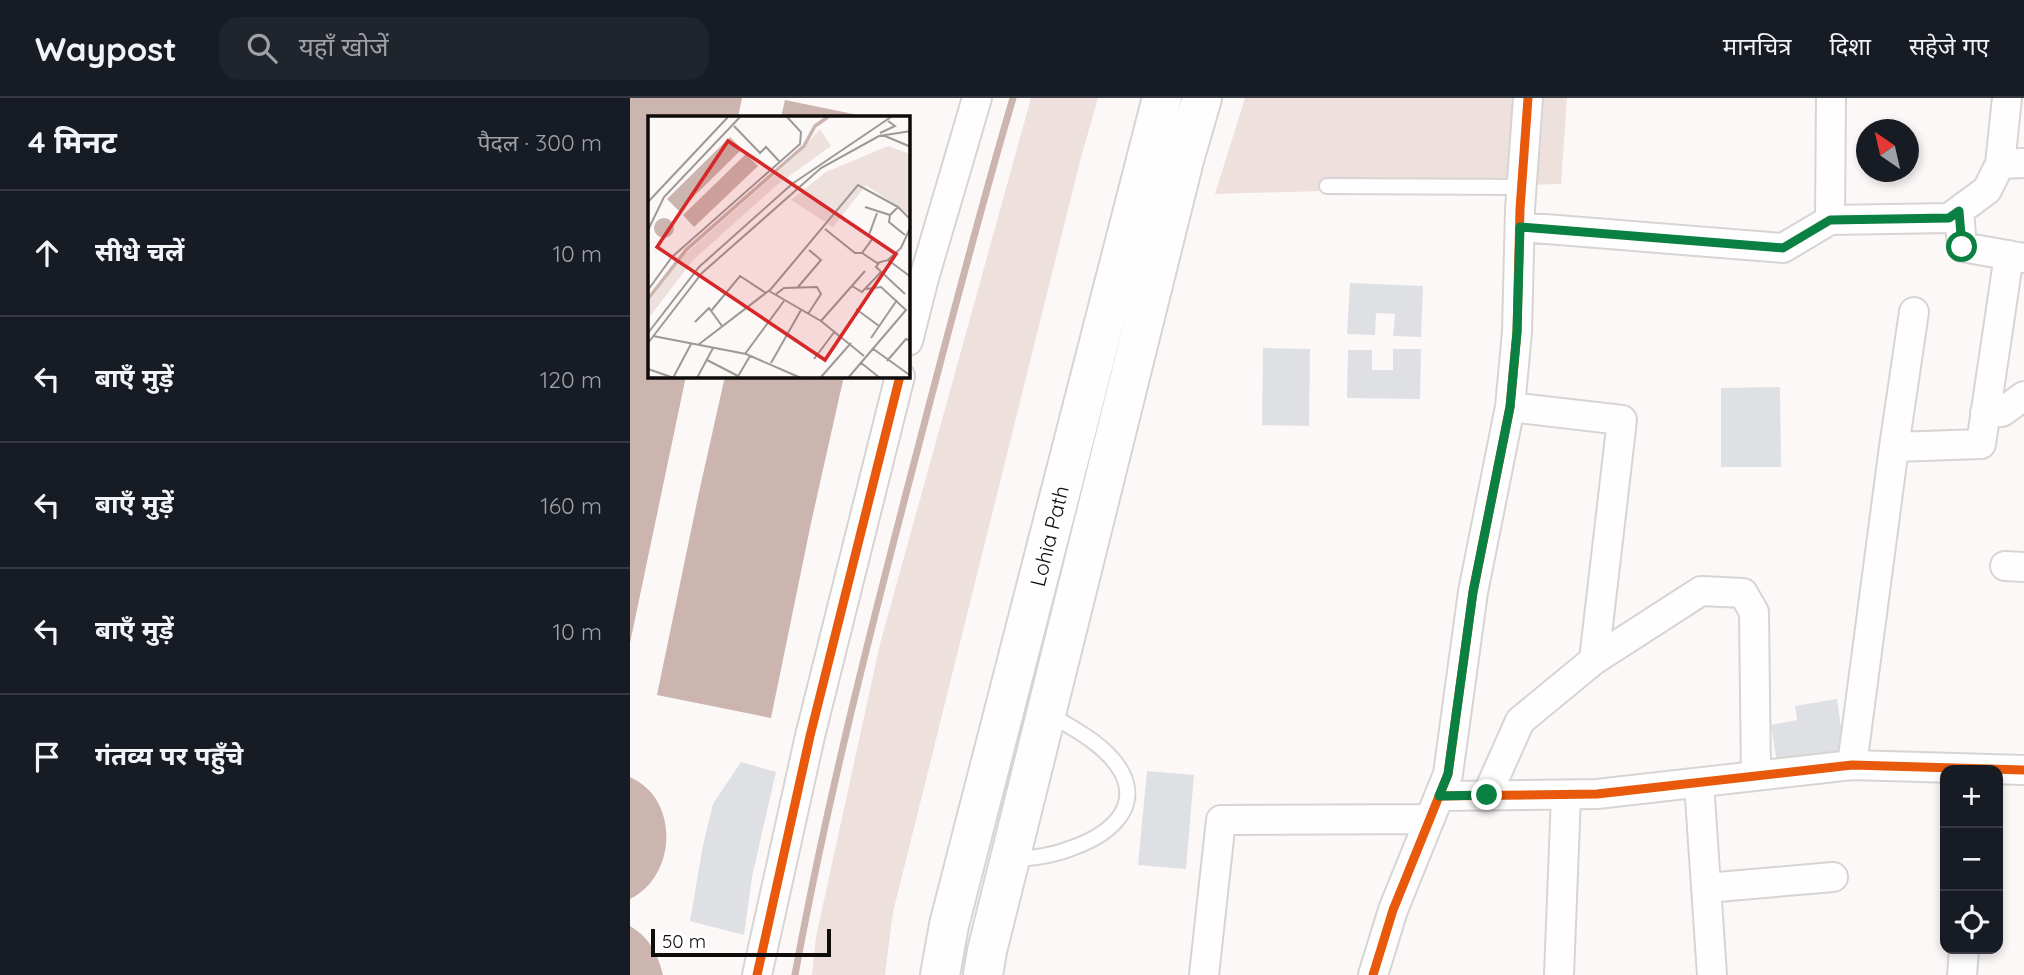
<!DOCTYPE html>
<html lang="hi">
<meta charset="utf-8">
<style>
:root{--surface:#171b24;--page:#20242c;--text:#f1f3f6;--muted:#9ea1a6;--line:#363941}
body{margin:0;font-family:Quicksand,"Noto Sans Devanagari",sans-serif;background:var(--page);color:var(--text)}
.controls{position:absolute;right:21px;bottom:21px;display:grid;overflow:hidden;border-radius:14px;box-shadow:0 4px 10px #0003}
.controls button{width:63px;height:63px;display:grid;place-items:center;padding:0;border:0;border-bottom:2px solid var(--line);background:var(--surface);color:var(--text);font:35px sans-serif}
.compass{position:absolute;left:1226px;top:21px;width:63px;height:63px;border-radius:50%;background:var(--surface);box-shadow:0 4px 10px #0003;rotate:326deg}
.scale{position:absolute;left:21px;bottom:18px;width:180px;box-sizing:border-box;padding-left:7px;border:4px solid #0f0b0a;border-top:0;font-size:19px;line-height:24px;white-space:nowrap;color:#0f0b0a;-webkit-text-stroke:5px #fff;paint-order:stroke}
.stop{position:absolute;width:21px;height:21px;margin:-16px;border:5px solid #0b8043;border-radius:50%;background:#fff}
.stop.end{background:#0b8043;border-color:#fff;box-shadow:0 2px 7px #0008}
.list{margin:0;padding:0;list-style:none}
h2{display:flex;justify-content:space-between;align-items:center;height:91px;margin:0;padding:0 28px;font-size:30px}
h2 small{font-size:23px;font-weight:400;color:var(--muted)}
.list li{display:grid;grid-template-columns:46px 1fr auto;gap:21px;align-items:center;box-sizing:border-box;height:126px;padding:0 28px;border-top:2px solid var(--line)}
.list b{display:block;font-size:26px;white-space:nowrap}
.list em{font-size:23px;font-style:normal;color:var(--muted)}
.icon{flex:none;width:38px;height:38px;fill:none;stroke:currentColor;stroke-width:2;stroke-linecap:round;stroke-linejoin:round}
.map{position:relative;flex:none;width:1394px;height:877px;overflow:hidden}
header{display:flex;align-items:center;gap:42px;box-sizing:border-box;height:98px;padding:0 35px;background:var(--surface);border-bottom:2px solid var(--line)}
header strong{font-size:33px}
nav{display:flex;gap:38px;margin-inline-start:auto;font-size:24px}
.search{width:490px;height:63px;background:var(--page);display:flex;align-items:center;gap:18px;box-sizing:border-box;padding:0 24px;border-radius:21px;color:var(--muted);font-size:26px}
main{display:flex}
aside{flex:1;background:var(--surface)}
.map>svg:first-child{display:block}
.green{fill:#ede0dd}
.water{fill:#ccb4af}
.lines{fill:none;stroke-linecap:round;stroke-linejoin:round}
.stream{stroke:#ccb4af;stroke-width:7}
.building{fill:#dfe0e4}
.service-casing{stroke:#d8d4d3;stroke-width:18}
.minor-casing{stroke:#d8d4d3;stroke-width:32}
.secondary-casing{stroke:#d8d4d3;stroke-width:42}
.service{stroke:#fffefe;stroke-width:14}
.minor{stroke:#fffefe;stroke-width:28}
.secondary{stroke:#fffefe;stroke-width:38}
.cycleway-casing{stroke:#fff;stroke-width:13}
.cycleway{stroke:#e8590c;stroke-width:9}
.route{stroke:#0b8043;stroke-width:9}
.labels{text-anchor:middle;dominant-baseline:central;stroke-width:5;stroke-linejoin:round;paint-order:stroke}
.street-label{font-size:21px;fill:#0f0b0a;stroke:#fff}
.inset-river{fill:none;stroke:#ccb4af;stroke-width:3.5}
.inset-road{fill:none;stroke:#9d9998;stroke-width:2}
.view{fill:#d62828;fill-opacity:0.15;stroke:#d62828;stroke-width:3.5}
.inset-edge{fill:none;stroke:#0f0b0a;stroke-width:3.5}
</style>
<header>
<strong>Waypost</strong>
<div class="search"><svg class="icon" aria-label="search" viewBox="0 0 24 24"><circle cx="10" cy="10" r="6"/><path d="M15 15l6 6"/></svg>यहाँ खोजें</div>
<nav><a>मानचित्र</a><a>दिशा</a><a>सहेजे गए</a></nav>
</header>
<main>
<aside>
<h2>4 मिनट<small>पैदल · 300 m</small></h2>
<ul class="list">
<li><svg class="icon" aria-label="ahead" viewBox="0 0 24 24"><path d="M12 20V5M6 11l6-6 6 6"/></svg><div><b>सीधे चलें</b></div><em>10 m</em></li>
<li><svg class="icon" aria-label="left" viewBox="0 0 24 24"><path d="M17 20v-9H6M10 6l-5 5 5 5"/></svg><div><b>बाएँ मुड़ें</b></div><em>120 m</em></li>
<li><svg class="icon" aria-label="left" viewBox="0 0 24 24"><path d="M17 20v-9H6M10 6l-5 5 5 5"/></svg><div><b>बाएँ मुड़ें</b></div><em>160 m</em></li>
<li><svg class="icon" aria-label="left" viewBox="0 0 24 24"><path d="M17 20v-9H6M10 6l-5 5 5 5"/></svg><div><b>बाएँ मुड़ें</b></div><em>10 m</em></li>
<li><svg class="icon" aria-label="arrive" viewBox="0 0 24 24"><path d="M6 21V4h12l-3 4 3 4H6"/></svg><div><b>गंतव्य पर पहुँचे</b></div></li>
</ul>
</aside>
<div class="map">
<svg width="1394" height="877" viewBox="0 0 1394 877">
<rect width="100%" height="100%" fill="#fcf8f7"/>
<path class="green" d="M401,0H468L450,63L263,814L255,877H182L186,839L250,546Z
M615,0H937L931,86L585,96Z"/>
<path class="water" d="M0,0H112L108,19H19V278H56L0,545Z
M155,2L238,19H151Z
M95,278H214L181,425L141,620L27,597L68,399Z
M0,679C50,701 47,778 0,801Z
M0,828C19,839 28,856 33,877H0Z"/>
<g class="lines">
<path class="stream" d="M165,877C195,712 236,550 278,388C312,258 345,129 383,0"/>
</g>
<path class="building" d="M720,185L793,188L791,239L763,238L765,216L746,215L745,237L717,236Z
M633,250L680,251L679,328L632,327Z
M763,251H791L790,301L717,300L718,252H742V272H763Z
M1150,289L1151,369H1091V290Z
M1207,601L1215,656L1147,666L1141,627L1167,622L1165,608Z
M111,664L146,674L122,779L114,837L60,823L73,747L83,706Z
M517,673L564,677L556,771L508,767Z"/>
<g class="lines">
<g class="service-casing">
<path id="service" d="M697,88L892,89
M381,762C401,760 421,758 439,751C472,740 512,715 492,675C478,648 443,630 417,615"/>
</g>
<g class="minor-casing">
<path id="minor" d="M1370,66L1377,0
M1329,113L1332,149L1394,160
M1200,122L1319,120L1357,92L1370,66L1394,65
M890,129L1153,150L1200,122L1201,0
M278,243L294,180L347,0
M880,309L992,322L964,562
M1355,315L1372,314L1394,298
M1264,349L1351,346L1379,157
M1375,468L1394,469
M1222,667L1264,349L1284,214
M1069,685L1082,877
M857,697L890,623L964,562L1071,493L1113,495L1124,514L1126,678
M809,698L967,696L1222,667L1394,672
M1076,790L1203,779
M127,877L180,638L270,278
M574,877L591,722L800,721
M743,877L763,812L818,676L843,494L880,309L887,234L890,111L898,0
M929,877L936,697
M1332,877L1334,851"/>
</g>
<g class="secondary-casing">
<path id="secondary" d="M310,877L319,827L532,0
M353,877L357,853L554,62L572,0"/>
</g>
<use href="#service" class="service"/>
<use href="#minor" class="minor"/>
<use href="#secondary" class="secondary"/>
<g class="cycleway-casing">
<path id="cycleway" d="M809,698L967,696L1222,667L1394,672
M127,877L180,638L270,278
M743,877L763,812L818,676L843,494L880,309L887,234L890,111L898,0"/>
</g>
<use href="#cycleway" class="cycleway"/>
</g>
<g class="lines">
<path class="route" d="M857,697L809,698L818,676L843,494L880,309L887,234L890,129L1153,150L1200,122L1319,120L1329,113L1332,149"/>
</g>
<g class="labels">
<g class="street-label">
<text transform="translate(419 438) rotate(-76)">Lohia Path</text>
</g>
</g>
<g transform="translate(18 18)">
<rect width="262" height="262" fill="#fcf8f7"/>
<path d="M172,13L183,30L129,69L45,144L0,203V187L34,141L148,40ZM240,30L262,38V99L218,69L185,111L143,84L178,56Z" fill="#ede0dd"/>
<path d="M82,21L94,33L31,95L19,83ZM98,38L110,50L46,111L35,99ZM6 112a10 10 0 1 1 20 0a10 10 0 1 1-20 0Z" fill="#ccb4af"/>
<path class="inset-river" d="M0,183L38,134L156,30L167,10L180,1"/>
<path class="inset-road" d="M86,10L112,37L118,31L131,45M232,17L247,10L240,5M237,20L263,31M0,86L80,1M217,91L242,99L250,91L263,104M242,99L241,106L257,119M177,113L207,137H214L225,122L221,119L229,97M0,114L16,81L92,1M214,137L229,147L240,144L263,161M240,144L253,132L263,110M231,147L228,151L257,178M204,170L214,176L233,156M150,171L173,144L161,134M0,174L24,141L152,28L153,16L139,1M121,175L173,205L216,240M127,179L136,172L169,171L173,178L160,198M208,193L231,210M63,195L92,160L118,177M173,205L217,155M47,206L61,192L74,210M0,217L51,151L144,68L243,1M5,220L98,238L153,262M223,222L249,184M0,227L54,157L173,52L231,20L263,15M50,229L123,173L210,69L250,91M224,232L263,260M97,238L136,185M166,243L187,215M59,244L90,260M239,245L258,223L263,225M212,246L232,262M123,247L153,194M0,253L26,262M173,261L203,227M25,262L43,228M49,262L65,232M89,262L102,240M200,262L258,194L233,171L218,173"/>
<path class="view" d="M80,25L248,138L177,244L9,131Z"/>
<rect width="262" height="262" class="inset-edge"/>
</g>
</svg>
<div class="controls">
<button>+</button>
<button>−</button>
<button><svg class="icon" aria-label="locate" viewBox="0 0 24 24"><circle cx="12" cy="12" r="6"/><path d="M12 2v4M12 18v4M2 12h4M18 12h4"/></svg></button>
</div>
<svg class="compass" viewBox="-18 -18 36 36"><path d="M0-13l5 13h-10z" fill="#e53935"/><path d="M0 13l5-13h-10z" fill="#9ea1a6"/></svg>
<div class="scale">50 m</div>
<div class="stop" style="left:1332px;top:149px"></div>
<div class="stop end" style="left:857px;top:697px"></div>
</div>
</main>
